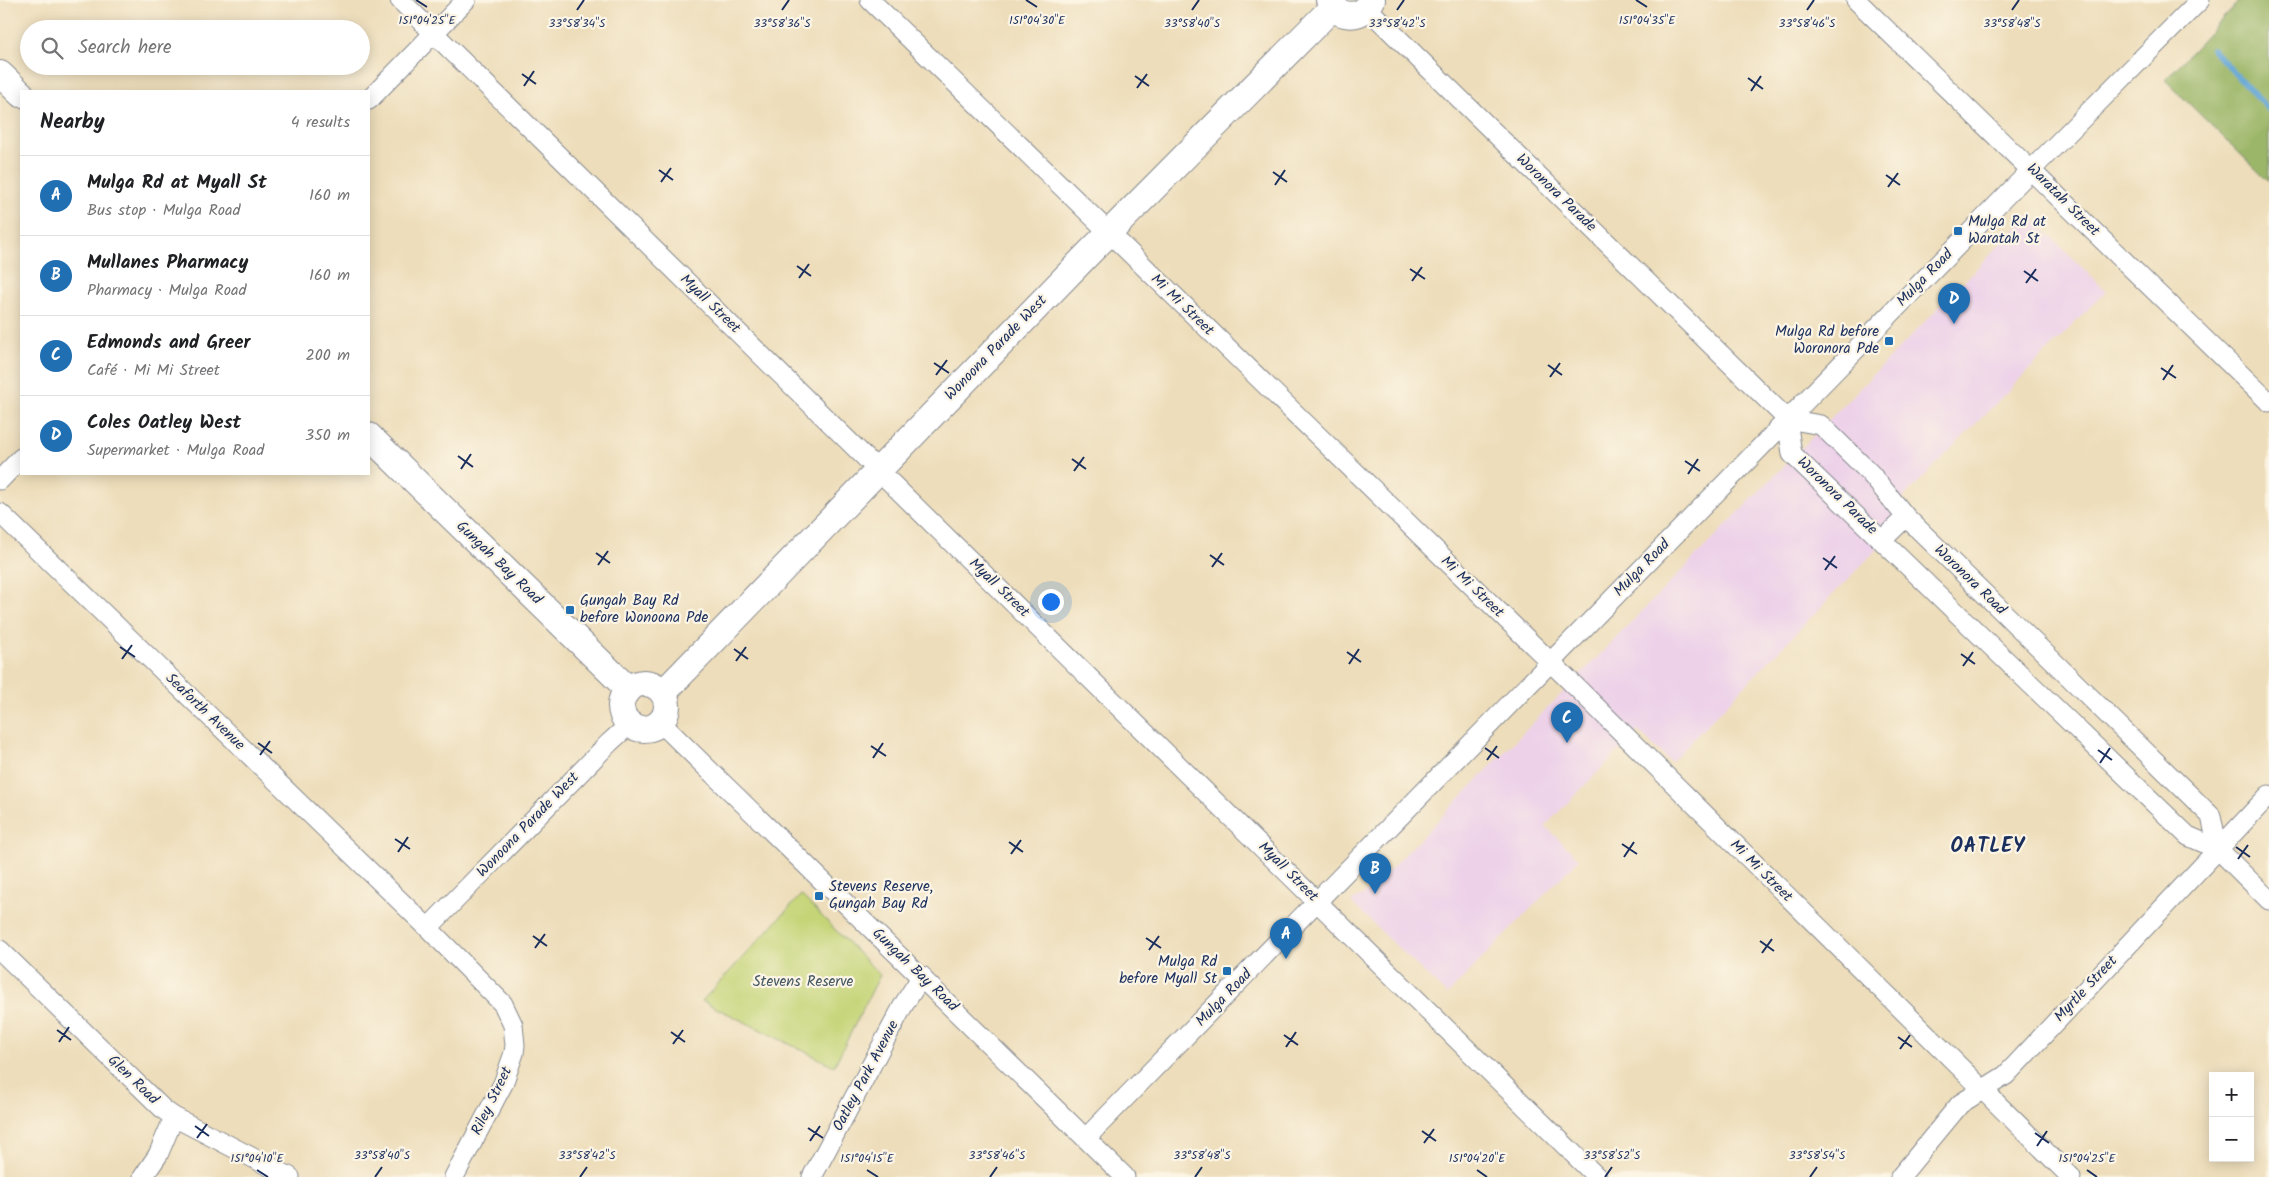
<!DOCTYPE html>
<meta charset="utf-8">
<style>
:root{--surface:#fff;--page:#f6f6f6;--text:#202124;--muted:#757577;--line:#e0e0e0;--accent:#1f6fb2}
body{margin:0;font-family:Kalam,sans-serif;background:var(--page);color:var(--text)}
.controls{position:absolute;right:15px;bottom:15px;display:grid;overflow:hidden;border-radius:0px;box-shadow:0 2px 12px #0003}
.controls button{width:45px;height:45px;display:grid;place-items:center;padding:0;border:0;border-bottom:1px solid var(--line);background:var(--surface);color:var(--text);font:25px sans-serif}
.you{position:absolute;left:1050px;top:601px;width:18px;height:18px;margin:-12px;border:4px solid #fff;border-radius:50%;background:#1a73e8;box-shadow:0 0 0 8px #1a73e833}
.badge{display:grid;place-items:center;width:32px;height:32px;border-radius:50%;background:var(--accent);color:#fff;font-size:16px;font-weight:700}
.pin{position:absolute;translate:-50% -41px;filter:drop-shadow(0 1px 2px #0008)}
.pin::after{content:'';position:absolute;top:26px;width:18px;height:15px;background:inherit;clip-path:polygon(0 0,100% 0,50% 100%)}
.list{margin:0;padding:0;list-style:none}
h2{display:flex;justify-content:space-between;align-items:center;height:65px;margin:0;padding:0 20px;font-size:21px}
h2 small{font-size:16px;font-weight:400;color:var(--muted)}
.list li{display:grid;grid-template-columns:32px 1fr auto;gap:15px;align-items:center;box-sizing:border-box;height:80px;padding:0 20px;border-top:1px solid var(--line)}
.list b{display:block;font-size:19px;white-space:nowrap}
.list p{margin:0;font-size:16px;white-space:nowrap;color:var(--muted)}
.list em{font-size:16px;font-style:normal;color:var(--muted)}
.icon{flex:none;width:28px;height:28px;fill:none;stroke:currentColor;stroke-width:2;stroke-linecap:round;stroke-linejoin:round}
.map{position:relative;flex:none;width:2269px;height:1177px;overflow:hidden}
.search{position:absolute;background:var(--surface);box-shadow:0 2px 12px #0003;left:20px;top:20px;width:350px;height:55px;display:flex;align-items:center;gap:12px;box-sizing:border-box;padding:0 18px;border-radius:28px;color:var(--muted);font-size:19px}
.panel{position:absolute;background:var(--surface);box-shadow:0 2px 12px #0003;left:20px;top:90px;width:350px;height:385px;border-radius:0px}
.map>svg:first-child{display:block}
.built{fill:#edd1e9}
.green{fill:#c4d476;stroke:#70826a}
.forest{fill:#9bb667;stroke:#5b7262}
.lines{fill:none;stroke-linecap:round;stroke-linejoin:round}
.stream{stroke:#62a5d6;stroke-width:5.5}
.street-casing{stroke:#84868c;stroke-width:21}
.secondary-casing{stroke:#84868c;stroke-width:28}
.street{stroke:#fff;stroke-width:19}
.secondary{stroke:#fff;stroke-width:26}
.ticks{fill:none;stroke:#1b2f5e;stroke-width:2}
.poi-dot{fill:#1f6fb2;stroke:#fcf5e5;stroke-width:2}
.labels{text-anchor:middle;dominant-baseline:central;stroke-width:4.5;stroke-linejoin:round;paint-order:stroke}
.street-label{font-size:15px;fill:#1b2f5e;stroke:#fcf5e5}
.poi-label{font-size:15px;fill:#1b2f5e;stroke:#fcf5e5;text-anchor:start}
.park-label{font-size:15px;fill:#455864;stroke:#fcf5e5}
.district-label{font-size:20px;font-weight:bold;letter-spacing:1px;fill:#1b2f5e;stroke:#fcf5e5}
.ticks-label{font-size:12px;text-anchor:middle;fill:#1b2f5e;stroke:#fcf5e5;stroke-width:4.5;stroke-linejoin:round;paint-order:stroke}
</style>
<div class="map">
<svg width="2269" height="1177" viewBox="0 0 2269 1177">
<rect width="100%" height="100%" fill="#fcf5e5"/>
<filter id="ink" filterUnits="userSpaceOnUse"><feTurbulence type="fractalNoise" baseFrequency=".02" numOctaves="2"/><feDisplacementMap in="SourceGraphic" scale="10" xChannelSelector="R" yChannelSelector="G"/><feConvolveMatrix kernelMatrix="1 2 1 2 8 2 1 2 1" color-interpolation-filters="sRGB"/></filter>
<filter id="wash" filterUnits="userSpaceOnUse"><feTurbulence type="fractalNoise" baseFrequency=".0096" numOctaves="4" result="noise"/><feDisplacementMap in="SourceGraphic" scale="20" xChannelSelector="R" yChannelSelector="G"/><feGaussianBlur stdDeviation="1.12" result="paint"/><feColorMatrix in="noise" values="0 0 0 0 0 0 0 0 0 0 0 0 0 0 0 0 0 1.4 0 .05"/><feComposite in="paint" operator="in"/></filter>
<g filter="url(#wash)">
<rect width="100%" height="100%" fill="#edddba"/>
<path class="built" d="M2029,215L2106,291L1902,499L1880,546L1671,762L1638,731L1545,826L1579,859L1447,995L1351,902L1370,890Z"/>
<path class="green" d="M801,895L880,975L834,1066L702,1001Z"/>
<path class="forest" d="M2240,0H2269V182L2165,80Z"/>
<g class="lines">
<path class="stream" d="M2212,49L2269,110"/>
</g>
</g>
<g filter="url(#ink)">
<g class="lines">
<g class="street-casing">
<path id="street" d="M400,0L1597,1177
M870,0L1569,680L2071,1177
M1856,0L2269,402
M1367,8L1787,419L1792,454L2188,836L2218,849L2269,900
M369,100L466,0
M1787,419L1821,425L1870,473L1906,517L2211,816L2218,849
M0,480L21,458
M0,513L428,928L503,1004L513,1025L515,1045L514,1053L503,1084L454,1177
M1882,540L1906,517
M660,722L1125,1177
M428,928L609,743L630,724
M0,950L164,1110L174,1117L290,1177
M1086,1138L2032,169L2200,0
M143,1177L158,1155L174,1117
M812,1177L904,1004L922,976
M1900,1177L1960,1104L2006,1075L2269,795"/>
</g>
<g class="secondary-casing">
<path id="secondary" d="M1329,0L1339,12C1353,18 1365,14 1372,0
M0,74L21,94
M369,436L629,690
M621 706a23 23 0 1 1 46 0a23 23 0 1 1-46 0Z
M663,693L1089,253L1333,7"/>
</g>
<use href="#street" class="street"/>
<use href="#secondary" class="secondary"/>
</g>
</g>
<path class="ticks" d="M416,0L427,7M1026,0L1037,7M1636,0L1647,7M577,10L584,0M782,10L789,0M1192,10L1199,0M1397,10L1404,0M1807,10L1814,0M2012,10L2019,0M522,74L536,84M1135,76L1149,86M1748,78L1763,89M524,86L534,71M1137,88L1147,74M1751,91L1761,76M659,170L673,180M1273,172L1287,182M1886,175L1900,185M661,182L671,168M1275,185L1285,170M1888,187L1898,173M797,266L811,276M1410,269L1425,279M2024,271L2038,281M799,278L809,264M1412,281L1422,267M2026,283L2036,269M934,363L949,373M1548,365L1562,375M2161,368L2176,378M936,375L947,360M1550,377L1560,363M2163,380L2173,365M458,456L473,467M1072,459L1086,469M1685,461L1700,471M461,469L471,454M1074,471L1084,457M1688,474L1698,459M596,553L610,563M1210,555L1224,565M1823,558L1837,568M598,565L608,551M1212,567L1222,553M1825,570L1835,556M120,647L135,657M734,649L748,659M1347,652L1361,662M1961,654L1975,664M122,659L132,645M736,661L746,647M1349,664L1359,649M1963,666L1973,652M258,743L272,753M871,746L886,756M1485,748L1499,758M2098,750L2112,760M260,755L270,741M873,758L883,743M1487,760L1497,746M2100,763L2110,748M395,839L410,849M1009,842L1023,852M1622,844L1637,854M2236,847L2250,857M398,852L408,837M1011,854L1021,840M1624,857L1634,842M2238,859L2248,845M533,936L547,946M1146,938L1161,948M1760,941L1774,951M535,948L545,934M1149,950L1159,936M1762,953L1772,939M57,1030L71,1040M671,1032L685,1042M1284,1035L1298,1045M1898,1037L1912,1047M59,1042L69,1027M673,1044L683,1030M1286,1047L1296,1032M1900,1049L1910,1035M195,1126L209,1136M808,1128L823,1138M1422,1131L1436,1141M2035,1133L2049,1143M197,1138L207,1124M810,1141L820,1126M1424,1143L1434,1129M2037,1146L2047,1131M257,1170L268,1177M867,1170L878,1177M1477,1170L1487,1177M2087,1170L2097,1177M375,1177L382,1167M580,1177L587,1167M990,1177L997,1167M1195,1177L1202,1167M1605,1177L1612,1167M1810,1177L1817,1167"/>
<g class="poi-dot">
<rect x="1953" y="226" width="10" height="10" rx="2.5"/>
<rect x="1884" y="336" width="10" height="10" rx="2.5"/>
<rect x="565" y="605" width="10" height="10" rx="2.5"/>
<rect x="814" y="891" width="10" height="10" rx="2.5"/>
<rect x="1222" y="966" width="10" height="10" rx="2.5"/>
</g>
<g class="labels">
<g class="street-label">
<text transform="translate(1556 193) rotate(44)">Woronora Parade</text>
<text transform="translate(2063 200) rotate(45)">Waratah Street</text>
<text transform="translate(1925 278) rotate(-46)">Mulga Road</text>
<text transform="translate(710 304) rotate(44)">Myall Street</text>
<text transform="translate(1182 305) rotate(44)">Mi Mi Street</text>
<text transform="translate(996 348) rotate(-46)">Wonoona Parade West</text>
<text transform="translate(1837 496) rotate(44)">Woronora Parade</text>
<text transform="translate(499 563) rotate(44)">Gungah Bay Road</text>
<text transform="translate(1642 568) rotate(-46)">Mulga Road</text>
<text transform="translate(1970 580) rotate(44)">Woronora Road</text>
<text transform="translate(1472 587) rotate(44)">Mi Mi Street</text>
<text transform="translate(999 588) rotate(44)">Myall Street</text>
<text transform="translate(205 712) rotate(44)">Seaforth Avenue</text>
<text transform="translate(528 825) rotate(-46)">Wonoona Parade West</text>
<text transform="translate(1761 871) rotate(45)">Mi Mi Street</text>
<text transform="translate(1288 872) rotate(45)">Myall Street</text>
<text transform="translate(915 970) rotate(44)">Gungah Bay Road</text>
<text transform="translate(2086 989) rotate(-47)">Myrtle Street</text>
<text transform="translate(1224 998) rotate(-46)">Mulga Road</text>
<text transform="translate(866 1076) rotate(-62)">Oatley Park Avenue</text>
<text transform="translate(133 1080) rotate(44)">Glen Road</text>
<text transform="translate(492 1101) rotate(-64)">Riley Street</text>
</g>
<g class="poi-label">
<text x="1968" y="222">Mulga Rd at<tspan x="1968" dy="17">Waratah St</tspan></text>
<text x="1879" y="332" text-anchor="end">Mulga Rd before<tspan x="1879" dy="17">Woronora Pde</tspan></text>
<text x="580" y="601">Gungah Bay Rd<tspan x="580" dy="17">before Wonoona Pde</tspan></text>
<text x="829" y="887">Stevens Reserve,<tspan x="829" dy="17">Gungah Bay Rd</tspan></text>
<text x="1217" y="962" text-anchor="end">Mulga Rd<tspan x="1217" dy="17">before Myall St</tspan></text>
</g>
<g class="park-label">
<text x="803" y="982">Stevens Reserve</text>
</g>
<g class="district-label">
<text x="1988" y="847">OATLEY</text>
</g>
</g>
<g class="ticks-label">
<text x="427" y="24">151°04'25"E</text>
<text x="1037" y="24">151°04'30"E</text>
<text x="1647" y="24">151°04'35"E</text>
<text x="577" y="27">33°58'34"S</text>
<text x="782" y="27">33°58'36"S</text>
<text x="1192" y="27">33°58'40"S</text>
<text x="1397" y="27">33°58'42"S</text>
<text x="1807" y="27">33°58'46"S</text>
<text x="2012" y="27">33°58'48"S</text>
<text x="382" y="1159">33°58'40"S</text>
<text x="587" y="1159">33°58'42"S</text>
<text x="997" y="1159">33°58'46"S</text>
<text x="1202" y="1159">33°58'48"S</text>
<text x="1612" y="1159">33°58'52"S</text>
<text x="1817" y="1159">33°58'54"S</text>
<text x="257" y="1162">151°04'10"E</text>
<text x="867" y="1162">151°04'15"E</text>
<text x="1477" y="1162">151°04'20"E</text>
<text x="2087" y="1162">151°04'25"E</text>
</g>
</svg>
<div class="controls">
<button>+</button>
<button>−</button>
</div>
<div class="you"></div>
<div class="pin badge" style="left:1286px;top:959px">A</div>
<div class="pin badge" style="left:1375px;top:894px">B</div>
<div class="pin badge" style="left:1567px;top:743px">C</div>
<div class="pin badge" style="left:1954px;top:324px">D</div>
<div class="search"><svg class="icon" aria-label="search" viewBox="0 0 24 24"><circle cx="10" cy="10" r="6"/><path d="M15 15l6 6"/></svg>Search here</div>
<section class="panel">
<h2>Nearby<small>4 results</small></h2>
<ul class="list">
<li><span class="badge">A</span><div><b>Mulga Rd at Myall St</b><p>Bus stop · Mulga Road</p></div><em>160 m</em></li>
<li><span class="badge">B</span><div><b>Mullanes Pharmacy</b><p>Pharmacy · Mulga Road</p></div><em>160 m</em></li>
<li><span class="badge">C</span><div><b>Edmonds and Greer</b><p>Café · Mi Mi Street</p></div><em>200 m</em></li>
<li><span class="badge">D</span><div><b>Coles Oatley West</b><p>Supermarket · Mulga Road</p></div><em>350 m</em></li>
</ul>
</section>
</div>
